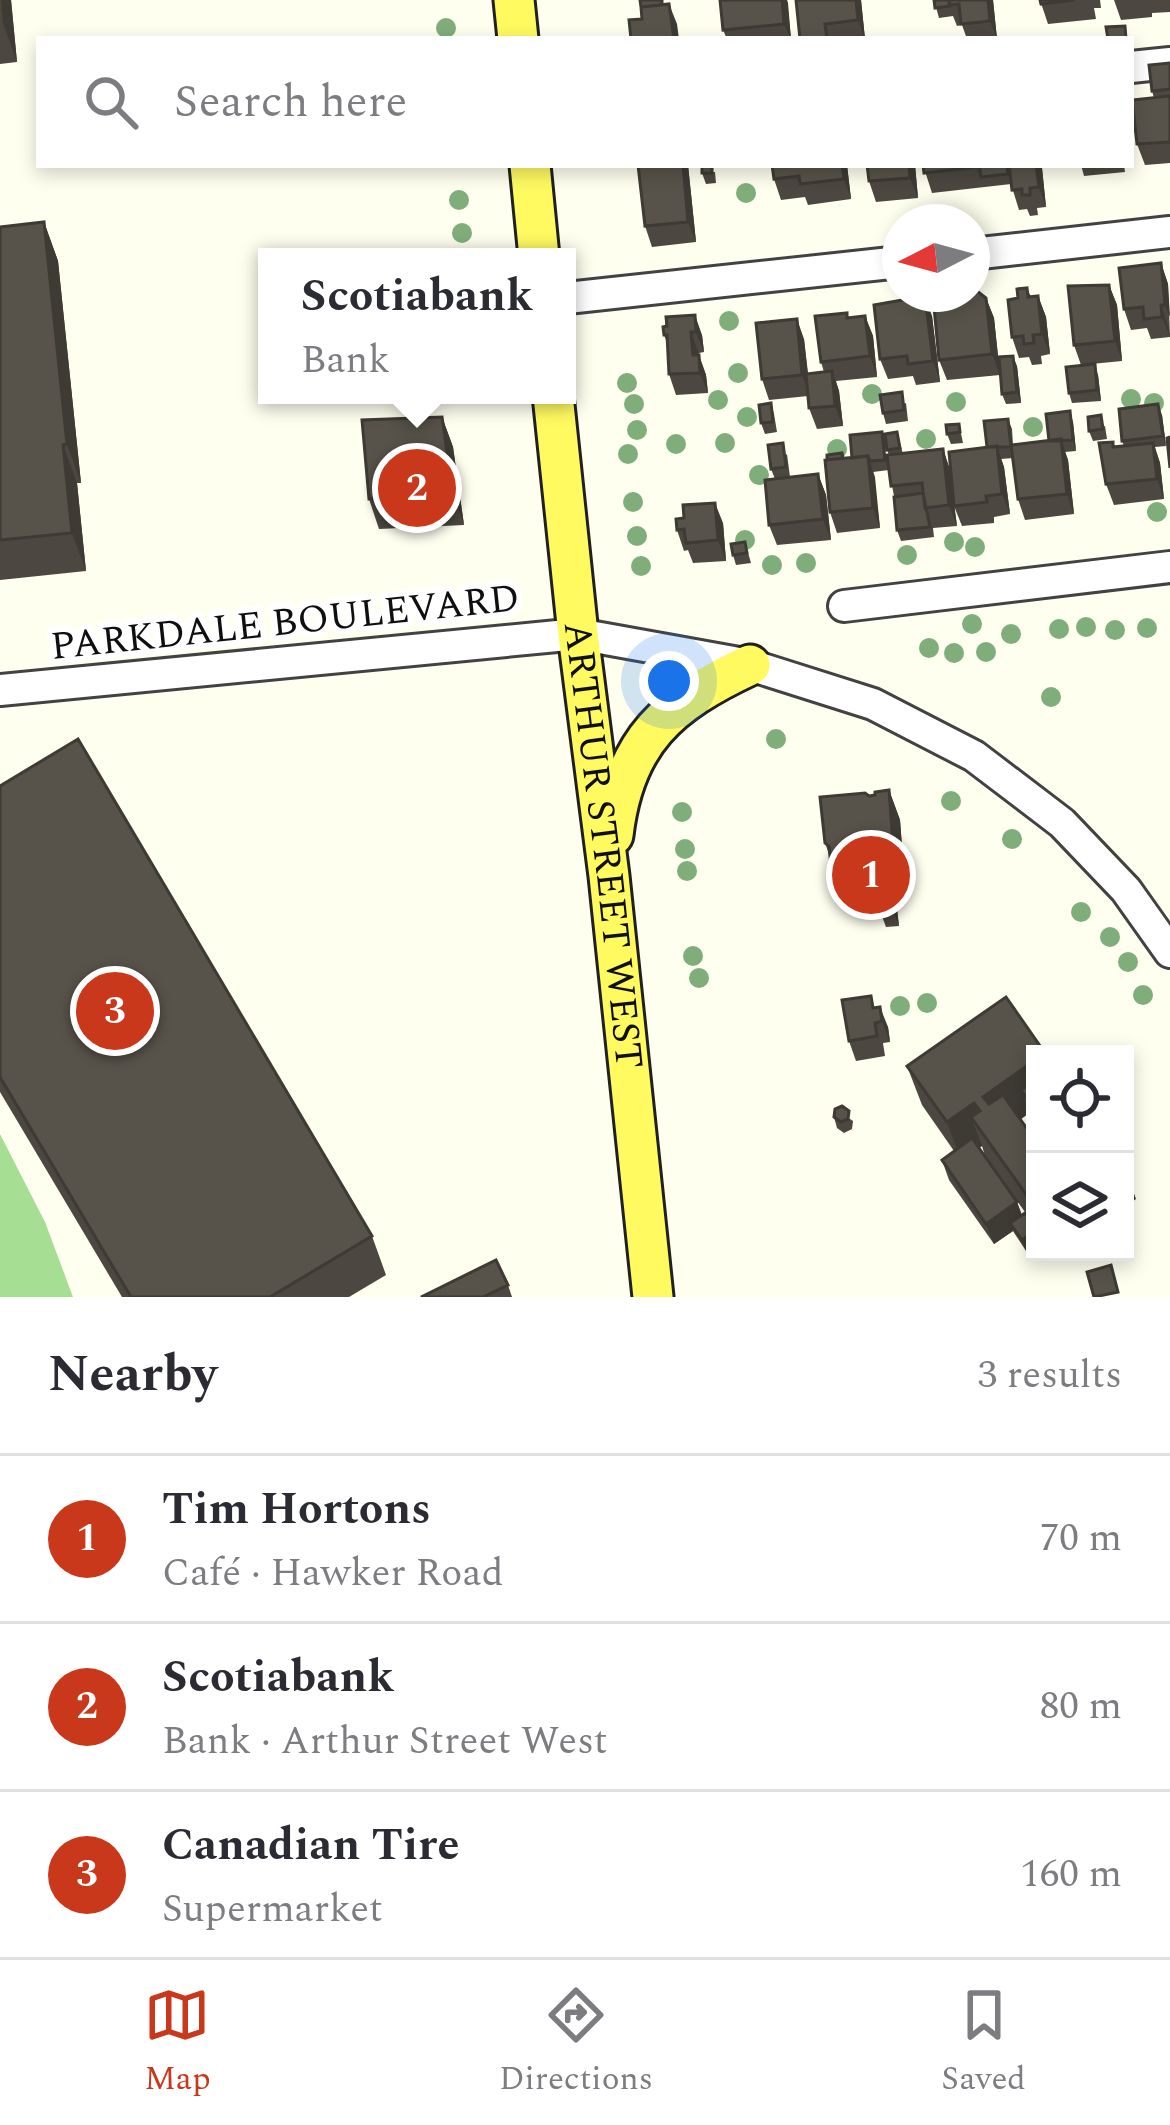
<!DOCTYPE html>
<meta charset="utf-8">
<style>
:root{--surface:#fff;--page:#f7f7f7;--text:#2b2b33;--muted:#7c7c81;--line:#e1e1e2;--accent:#ca381b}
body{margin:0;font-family:Spectral,serif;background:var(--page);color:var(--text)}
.controls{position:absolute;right:36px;bottom:36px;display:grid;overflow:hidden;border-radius:0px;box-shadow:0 6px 18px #0003}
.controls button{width:108px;height:108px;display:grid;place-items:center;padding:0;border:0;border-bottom:3px solid var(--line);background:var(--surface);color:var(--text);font:60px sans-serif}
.compass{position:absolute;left:882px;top:204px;width:108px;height:108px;border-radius:50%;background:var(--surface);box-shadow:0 6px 18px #0003;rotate:264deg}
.you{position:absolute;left:669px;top:681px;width:42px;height:42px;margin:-30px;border:9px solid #fff;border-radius:50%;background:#1a73e8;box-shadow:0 0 0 18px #1a73e833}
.badge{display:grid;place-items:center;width:78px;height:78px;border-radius:50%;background:var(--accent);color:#fff;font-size:39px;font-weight:700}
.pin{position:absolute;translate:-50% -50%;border:6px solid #fff;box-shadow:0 3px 12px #0006}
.popup{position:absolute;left:258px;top:248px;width:318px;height:156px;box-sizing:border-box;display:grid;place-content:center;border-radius:0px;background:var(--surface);filter:drop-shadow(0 3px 9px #0005);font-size:39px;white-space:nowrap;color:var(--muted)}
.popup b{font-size:45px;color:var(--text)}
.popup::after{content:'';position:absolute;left:50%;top:100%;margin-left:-24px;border:24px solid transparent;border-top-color:var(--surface)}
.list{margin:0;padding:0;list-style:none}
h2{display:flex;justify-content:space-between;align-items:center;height:156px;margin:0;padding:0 48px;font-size:51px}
h2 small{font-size:39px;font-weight:400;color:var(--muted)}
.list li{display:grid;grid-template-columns:78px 1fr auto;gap:36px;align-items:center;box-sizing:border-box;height:168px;padding:0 48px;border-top:3px solid var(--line)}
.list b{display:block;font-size:45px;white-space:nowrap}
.list p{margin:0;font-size:39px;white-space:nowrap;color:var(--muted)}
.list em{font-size:39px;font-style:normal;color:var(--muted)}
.icon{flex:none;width:66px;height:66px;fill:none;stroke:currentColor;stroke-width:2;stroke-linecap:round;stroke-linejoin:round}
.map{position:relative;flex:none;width:1170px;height:1297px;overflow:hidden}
.search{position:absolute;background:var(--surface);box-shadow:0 6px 18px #0003;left:36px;right:36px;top:36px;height:132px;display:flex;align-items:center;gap:30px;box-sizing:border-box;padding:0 42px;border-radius:0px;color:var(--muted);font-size:45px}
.sheet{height:660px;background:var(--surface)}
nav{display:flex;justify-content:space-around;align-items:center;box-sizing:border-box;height:168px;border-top:3px solid var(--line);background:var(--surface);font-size:33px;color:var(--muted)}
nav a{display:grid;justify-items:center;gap:6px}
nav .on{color:var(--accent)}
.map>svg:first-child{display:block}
.forest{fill:#a6df94}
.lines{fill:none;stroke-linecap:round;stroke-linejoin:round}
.minor-casing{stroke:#424242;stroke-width:36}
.major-casing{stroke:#202020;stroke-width:45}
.minor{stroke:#fff;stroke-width:30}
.major{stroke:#fffa60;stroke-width:39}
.tree{fill:#80ae7a}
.wall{fill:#4c4740}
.shaded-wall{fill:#3e3a34}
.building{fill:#58534a;stroke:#3e3a34;stroke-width:3}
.labels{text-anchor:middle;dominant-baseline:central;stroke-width:12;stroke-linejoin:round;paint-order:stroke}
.street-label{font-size:39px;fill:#0f0f0f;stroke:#fff}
</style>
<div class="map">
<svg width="1170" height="1297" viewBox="0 0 1170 1297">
<rect width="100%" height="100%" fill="#fffff0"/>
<path class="forest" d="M0,1134L45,1222L73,1297H0Z"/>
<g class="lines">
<g class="minor-casing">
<path id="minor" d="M1131,67L1170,63
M972,254L1170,232
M567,298L900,262
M844,606L1170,567
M0,690L578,634L750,665L873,704L974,756L1062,823L1126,890L1170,952"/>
</g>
<g class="major-casing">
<g id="major">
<path d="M514,0L518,39"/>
<path d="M530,165L539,257"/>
<path id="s1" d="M553,395L578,634L609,876L653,1297"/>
<path d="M613,835C624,740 669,703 750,665"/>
</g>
</g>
<use href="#minor" class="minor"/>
<use href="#major" class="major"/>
</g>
<g class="tree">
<circle cx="446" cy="28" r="10"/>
<circle cx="746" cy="193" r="10"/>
<circle cx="459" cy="200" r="10"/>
<circle cx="462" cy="233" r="10"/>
<circle cx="729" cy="321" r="10"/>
<circle cx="738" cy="373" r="10"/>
<circle cx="627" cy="383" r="10"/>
<circle cx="872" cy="394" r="10"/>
<circle cx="1131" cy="399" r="10"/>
<circle cx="718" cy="400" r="10"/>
<circle cx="956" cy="402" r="10"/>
<circle cx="1154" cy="403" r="10"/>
<circle cx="634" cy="404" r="10"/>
<circle cx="747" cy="417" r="10"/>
<circle cx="1033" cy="427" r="10"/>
<circle cx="637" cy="430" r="10"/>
<circle cx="926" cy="439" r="10"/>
<circle cx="725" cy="443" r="10"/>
<circle cx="676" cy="444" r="10"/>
<circle cx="837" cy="449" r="10"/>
<circle cx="628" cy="454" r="10"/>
<circle cx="759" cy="475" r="10"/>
<circle cx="633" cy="502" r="10"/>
<circle cx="1157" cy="512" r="10"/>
<circle cx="637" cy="536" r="10"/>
<circle cx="745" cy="540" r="10"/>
<circle cx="954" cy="542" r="10"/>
<circle cx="975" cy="547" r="10"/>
<circle cx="907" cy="555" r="10"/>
<circle cx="806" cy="563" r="10"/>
<circle cx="772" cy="565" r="10"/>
<circle cx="641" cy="566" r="10"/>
<circle cx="972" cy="624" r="10"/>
<circle cx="1086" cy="627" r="10"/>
<circle cx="1147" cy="628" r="10"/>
<circle cx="1059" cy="629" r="10"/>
<circle cx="1115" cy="630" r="10"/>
<circle cx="1011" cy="634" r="10"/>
<circle cx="929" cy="648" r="10"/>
<circle cx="986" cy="652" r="10"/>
<circle cx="954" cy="653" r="10"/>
<circle cx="1051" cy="697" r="10"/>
<circle cx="776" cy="739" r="10"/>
<circle cx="951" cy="801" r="10"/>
<circle cx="682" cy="812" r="10"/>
<circle cx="1012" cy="839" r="10"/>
<circle cx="685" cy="849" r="10"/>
<circle cx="687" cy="871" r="10"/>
<circle cx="1081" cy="912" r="10"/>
<circle cx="1110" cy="937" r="10"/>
<circle cx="693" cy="956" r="10"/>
<circle cx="1128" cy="962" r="10"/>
<circle cx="699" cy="978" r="10"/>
<circle cx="1143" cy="995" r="10"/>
<circle cx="927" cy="1003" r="10"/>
<circle cx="900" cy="1006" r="10"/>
</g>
<path class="wall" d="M0,0H11L17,62L0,64Z
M720,0H787L791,39H727L723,30Z
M861,0L865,39H800Z
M934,0H993L997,39H967L962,25L957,26L953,16L939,18Z
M1040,0H1100L1101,8H1094L1096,19L1048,24Z
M1114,0H1170V12L1152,13V17L1121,20Z
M1170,63V163L1145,165L1137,144L1154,98L1152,91Z
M688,165L696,242L652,247L645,226Z
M847,165L851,199L808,205L805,197L781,200L774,179Z
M867,165H915L918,198L876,202L869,181Z
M923,165L1042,168L1046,207L1037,208L1038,215L1030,216L1027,209L1019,210L1011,184L932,193Z
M1081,165H1124L1125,172L1084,176Z
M715,172L716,183L706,184L702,173Z
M44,222L58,261L81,483H77L86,571L0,580V227Z
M1161,263L1168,284L1170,337L1151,339L1147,328L1131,330L1124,309Z
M1109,285L1117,305L1122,361L1081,365L1074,345Z
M1027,288L1031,297L1038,296L1046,317L1050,354L1041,356L1042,364L1032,365L1029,357L1019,358L1012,337L1018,298Z
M986,298L994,318L1000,375L947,380L939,360Z
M865,316L873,336L877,377L836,381L839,391L843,426L817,429L809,408L808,396L769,400L762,379L804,339L808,373L824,372L821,362L848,318Z
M932,316L940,382L916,385L913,376L888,379L880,359Z
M666,317L702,335L704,352L699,353V356L706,375L708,393L676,395L669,374L668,345L664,335Z
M1017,366L1021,403L1006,404L1002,394Z
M1098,375L1101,401L1072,403L1069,393Z
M771,403L774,414L777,432L765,434L761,423Z
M906,403L908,421L886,424L883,413Z
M1162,415L1166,446L1155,447L1160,463L1164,499L1114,505L1106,484L1113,442L1115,447L1124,446L1122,441Z
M442,417L453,447L464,525L379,529L369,499Z
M1008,419L1012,429L1013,445L1049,441L1073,422L1076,451L1065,452L1068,460L1074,514L1025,520L1018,499L1013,458L1001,459L1004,467L1010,514L994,517V523L962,526L954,506L957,526L933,528L934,537L901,541L897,530L894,496L889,470L873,472L880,528L837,533L830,512L844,458L889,455L887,450L897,432L903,454L943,449L950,470L987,447Z
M959,424L963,443L951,444L947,434Z
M1105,426L1107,439L1093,441L1089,431Z
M787,454L790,477L818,474L826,495L831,540L777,545L769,525L775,479L771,469Z
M723,523L726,561L693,563L688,550L684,551L677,530Z
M745,542L751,563L736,565L733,555Z
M0,786L372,1236L386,1275L349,1297H122L0,1092Z
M889,790L900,820L906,900L896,901L899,926L886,927L877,903L843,906L832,876L830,857L825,843Z
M875,1007L888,1027L890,1042L883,1043L885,1056L856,1061L849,1041Z
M1035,1054V1124L1029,1113L1020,1120L1035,1140V1226L985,1156L982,1146L979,1148L1017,1202L1022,1215L1035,1227V1244L1026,1251L1013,1231L994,1244L949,1180L942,1160L954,1151L922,1105L907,1066Z
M835,1109L853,1121L852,1129L844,1133L837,1128L834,1117Z
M508,1285L512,1297H421Z"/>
<path class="shaded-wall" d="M1,0H11L17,62L3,23Z
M782,0H787L788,3L791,39L784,24Z
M856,0H861L865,39L858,20Z
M988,0H993L997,39L990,21Z
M669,4L677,24L679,39H674Z
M683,165H688L696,242L688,222Z
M842,165H847L851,199L844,179Z
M909,165H915L918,198L910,178Z
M1036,165H1041L1042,168L1046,207L1039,187Z
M44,222L58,261L81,483L67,444Z
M1161,263L1168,284L1170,317L1165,305Z
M1109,285L1117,305L1122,361L1115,341Z
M925,296L932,316L940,382L933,361Z
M1038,296L1046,317L1050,354L1042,334Z
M986,298L994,318L1000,375L992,354Z
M1161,305L1168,326L1170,337L1162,317Z
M695,315L702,335L704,352L696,332Z
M865,316L873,336L877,377L870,356Z
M797,319L804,339L810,395L802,375Z
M691,332L706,375L708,393L693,355Z
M1013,356L1017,366L1021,403L1017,392Z
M1095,364L1098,375L1101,401L1097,390Z
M832,371L839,391L843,426L835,406Z
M1158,404L1162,415L1166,446L1163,436Z
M1070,411L1073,422L1076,451L1073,440Z
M442,417L453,447L464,525L453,495Z
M1061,439L1068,460L1074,514L1067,494Z
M1153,443L1160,463L1164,499L1157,479Z
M63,445L77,483L86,571L72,533Z
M997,446L1004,467L1010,514L1002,494Z
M943,449L950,470L957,526L949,505Z
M868,456L875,477L880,528L873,508Z
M818,474L826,495L831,540L823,519Z
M715,503L723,523L726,561L718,540Z
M889,790L900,820L906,900L895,870Z
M885,871L896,901L899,926L888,896Z
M880,1007L888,1027L890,1042L882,1021Z
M1035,1060V1109L1021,1090L1029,1113L997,1136L983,1097Z
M974,1103L988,1140L971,1117L982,1146L961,1161L947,1122Z
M1125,1169L1136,1199L1125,1207Z
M1017,1202L1024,1222L1010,1223L1013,1231L994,1244L986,1224Z
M1035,1231V1244L1026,1251L1022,1240Z"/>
<path class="building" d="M640,0H662V5L641,7Z
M720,0H782L784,24L723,30Z
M796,0H856L858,20L825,24L827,39H800Z
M934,0H949L950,6L935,8Z
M949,0H988L990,21L961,24L959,4L949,5Z
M1040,0H1074L1041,4Z
M669,4L674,39H631L629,20L642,19L641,7Z
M1125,26L1126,39H1108L1106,27Z
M1170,63V89L1152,91L1149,65Z
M1170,96V142L1137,144L1132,100Z
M638,165H683L688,222L645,226Z
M702,165H712V173H702Z
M772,165H842L844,179L800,184L799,176L774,179Z
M867,165H909L910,178L869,181Z
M923,165H977V167L924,173Z
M979,165H1007L1008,174L981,177Z
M1009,165H1036L1039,187L1030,188V195H1022V189L1012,190Z
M44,222L67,444L63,445L72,533L0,540V227Z
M1161,263L1165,305H1161L1162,317L1144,319L1143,307L1124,309L1119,268Z
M1109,285L1115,341L1074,345L1068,286Z
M1027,288L1028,297L1038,296L1042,334L1033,335L1034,343L1024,344L1023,336L1012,337L1008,300L1018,298L1017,289Z
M977,291L986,298L992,354L939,360L933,296L954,294L960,299L964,294H972V292Z
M925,296L933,361L908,364L907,356L880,359L874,305Z
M847,313V318L865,316L870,356L821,362L815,316Z
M695,315L696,332H691L693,355H699L700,373L669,374L667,335H664L663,327L667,326L666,317Z
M797,319L802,375L762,379L756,323Z
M1013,356L1017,392L1002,394L999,357Z
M1095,364L1097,390L1069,393L1066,367Z
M832,371L835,406L809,408L806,374Z
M902,392L904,410L883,413L880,395Z
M771,403L773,422L761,423L759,405Z
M1158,404L1163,436L1122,441L1119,409Z
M1070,411L1073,440L1049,441L1046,414Z
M1101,415L1103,429L1089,431L1088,417Z
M442,417L453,495L369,499L362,420Z
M1008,419L1011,447H987L984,421Z
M959,424L960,432L947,434L946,425Z
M882,432L885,460L870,461L868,456L852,458L850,435Z
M897,432L900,448L887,450L885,434Z
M1170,437V468L1167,438Z
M1061,439L1067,494L1018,499L1011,445Z
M1113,442V447L1153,443L1157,479L1106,484L1099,443Z
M783,443L786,467L771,469L768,445Z
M997,446L1002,494L986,496L987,502L954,506L949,452Z
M943,449L949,505L925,508L922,483L891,486L887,455Z
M842,453L843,458L827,460V455Z
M868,456L873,508L830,512L825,460Z
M818,474L823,519L769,525L765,480Z
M923,493L930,527L897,530L894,497Z
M715,503L718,540L686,543L684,529L677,530L676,519L684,518L683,505Z
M745,542L747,553L733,555L731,544Z
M78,739L372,1236L270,1297H131L0,1077V786Z
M889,790L895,870L885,871L888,896L875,897L872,872L832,876L829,846L825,843L820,797L865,793L869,796L875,795V792Z
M871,996L873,1008L880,1007L882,1021L875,1023L877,1036L849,1041L842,1000Z
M1006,997L1045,1053L1035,1054V1060L983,1097L989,1104L1003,1095L1035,1140V1207L971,1117L980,1111L974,1103L947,1122L907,1066Z
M1035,1080V1110L1021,1090Z
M842,1106L849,1111L848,1119L841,1122L834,1117L835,1109Z
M972,1138L1017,1202L986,1224L942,1160Z
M1025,1213L1035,1227V1231L1022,1240L1010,1223Z
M496,1260L508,1285L483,1297H421Z
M1111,1265L1118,1292L1094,1297L1087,1272Z"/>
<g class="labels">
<g class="street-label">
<text transform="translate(285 623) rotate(-6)">PARKDALE BOULEVARD</text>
<text stroke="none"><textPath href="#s1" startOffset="453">ARTHUR STREET WEST</textPath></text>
</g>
</g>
</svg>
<div class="controls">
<button><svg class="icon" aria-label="locate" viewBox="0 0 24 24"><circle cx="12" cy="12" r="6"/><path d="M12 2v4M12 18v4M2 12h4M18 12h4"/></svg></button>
<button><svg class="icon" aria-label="layers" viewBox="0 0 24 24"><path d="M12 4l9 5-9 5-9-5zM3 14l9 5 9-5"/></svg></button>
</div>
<svg class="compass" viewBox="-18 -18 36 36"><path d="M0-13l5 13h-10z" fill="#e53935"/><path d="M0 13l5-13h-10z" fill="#7c7c81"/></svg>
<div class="you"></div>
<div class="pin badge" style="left:871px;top:875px">1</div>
<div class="pin badge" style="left:417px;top:488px">2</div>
<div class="popup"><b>Scotiabank</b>Bank</div>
<div class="pin badge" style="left:115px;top:1011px">3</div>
<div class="search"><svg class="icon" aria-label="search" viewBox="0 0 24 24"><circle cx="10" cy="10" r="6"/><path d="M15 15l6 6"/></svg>Search here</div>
</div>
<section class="sheet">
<h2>Nearby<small>3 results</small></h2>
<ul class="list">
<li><span class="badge">1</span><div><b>Tim Hortons</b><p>Café · Hawker Road</p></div><em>70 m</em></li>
<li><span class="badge">2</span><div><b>Scotiabank</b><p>Bank · Arthur Street West</p></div><em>80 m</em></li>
<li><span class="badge">3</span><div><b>Canadian Tire</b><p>Supermarket</p></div><em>160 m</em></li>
</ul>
</section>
<nav>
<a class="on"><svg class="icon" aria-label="map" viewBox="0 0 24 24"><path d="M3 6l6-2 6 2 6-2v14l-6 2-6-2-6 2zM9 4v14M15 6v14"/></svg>Map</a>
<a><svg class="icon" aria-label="directions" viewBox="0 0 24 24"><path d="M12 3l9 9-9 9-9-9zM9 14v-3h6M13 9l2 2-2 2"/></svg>Directions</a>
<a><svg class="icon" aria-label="saved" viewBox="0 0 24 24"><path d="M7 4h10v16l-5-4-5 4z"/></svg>Saved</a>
</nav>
